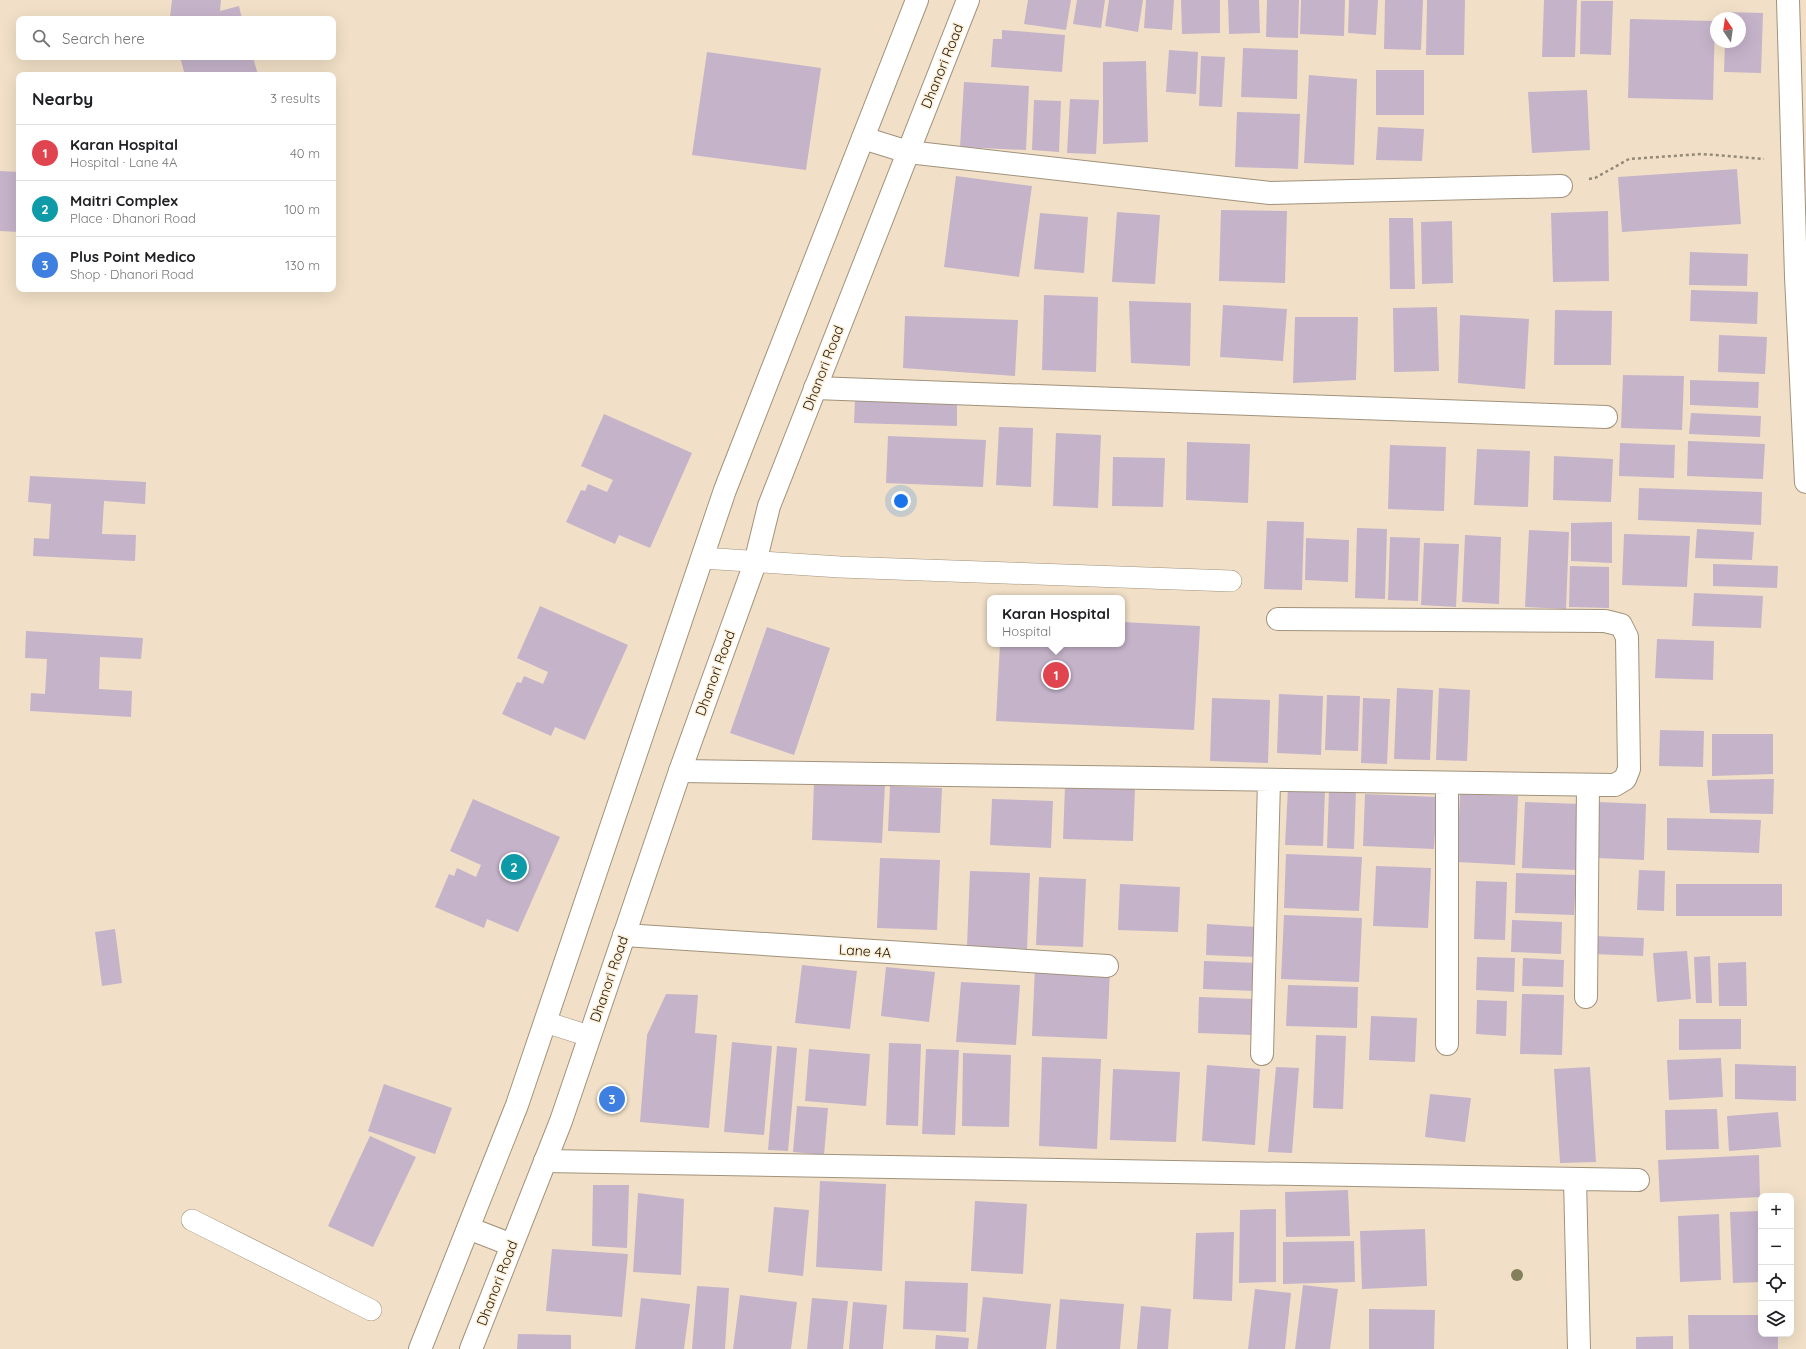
<!DOCTYPE html>
<meta charset="utf-8">
<style>
:root{--surface:#fff;--page:#f2f2f2;--text:#202124;--muted:#757577;--line:#e0e0e0;--accent:#0b8043}
body{margin:0;font-family:Quicksand,sans-serif;background:var(--page);color:var(--text)}
.controls{position:absolute;right:12px;bottom:12px;display:grid;overflow:hidden;border-radius:8px;box-shadow:0 4px 16px #0002}
.controls button{width:36px;height:36px;display:grid;place-items:center;padding:0;border:0;border-bottom:1px solid var(--line);background:var(--surface);color:var(--text);font:20px sans-serif}
.compass{position:absolute;left:1710px;top:12px;width:36px;height:36px;border-radius:50%;background:var(--surface);box-shadow:0 4px 16px #0002;rotate:347deg}
.you{position:absolute;left:901px;top:501px;width:14px;height:14px;margin:-10px;border:3px solid #fff;border-radius:50%;background:#1a73e8;box-shadow:0 0 0 6px #1a73e833}
.badge{display:grid;place-items:center;width:26px;height:26px;border-radius:50%;background:var(--accent);color:#fff;font-size:13px;font-weight:700}
.pin{position:absolute;translate:-50% -50%;border:2px solid #fff;box-shadow:0 1px 4px #0006}
.popup{position:absolute;left:987px;top:595px;width:138px;height:52px;box-sizing:border-box;display:grid;place-content:center;border-radius:8px;background:var(--surface);filter:drop-shadow(0 1px 3px #0005);font-size:13px;white-space:nowrap;color:var(--muted)}
.popup b{font-size:15px;color:var(--text)}
.popup::after{content:'';position:absolute;left:50%;top:100%;margin-left:-8px;border:8px solid transparent;border-top-color:var(--surface)}
.list{margin:0;padding:0;list-style:none}
h2{display:flex;justify-content:space-between;align-items:center;height:52px;margin:0;padding:0 16px;font-size:17px}
h2 small{font-size:13px;font-weight:400;color:var(--muted)}
.list li{display:grid;grid-template-columns:26px 1fr auto;gap:12px;align-items:center;box-sizing:border-box;height:56px;padding:0 16px;border-top:1px solid var(--line)}
.list b{display:block;font-size:15px;white-space:nowrap}
.list p{margin:0;font-size:13px;white-space:nowrap;color:var(--muted)}
.list em{font-size:13px;font-style:normal;color:var(--muted)}
.icon{flex:none;width:22px;height:22px;fill:none;stroke:currentColor;stroke-width:2;stroke-linecap:round;stroke-linejoin:round}
.map{position:relative;flex:none;width:1806px;height:1349px;overflow:hidden}
.search{position:absolute;background:var(--surface);box-shadow:0 4px 16px #0002;left:16px;top:16px;width:320px;height:44px;display:flex;align-items:center;gap:10px;box-sizing:border-box;padding:0 14px;border-radius:8px;color:var(--muted);font-size:15px}
.panel{position:absolute;background:var(--surface);box-shadow:0 4px 16px #0002;left:16px;top:72px;width:320px;height:220px;border-radius:8px}
.map>svg:first-child{display:block}
.building{fill:#c5b3ca}
.lines{fill:none;stroke-linecap:round;stroke-linejoin:round}
.service-casing{stroke:#a1927b;stroke-width:22}
.minor-casing{stroke:#a1927b;stroke-width:24}
.secondary-casing{stroke:#a1927b;stroke-width:24}
.path{stroke:#948977;stroke-width:2.5;stroke-dasharray:3 3;stroke-linecap:butt}
.service{stroke:#fff;stroke-width:21}
.minor{stroke:#fff;stroke-width:22}
.secondary{stroke:#fff;stroke-width:22}
.tree{fill:#83805d}
.labels{text-anchor:middle;dominant-baseline:central;stroke-width:3;stroke-linejoin:round;paint-order:stroke}
.street-label{font-size:14px;fill:#1b160d;stroke:#feeed4}
</style>
<div class="map">
<svg width="1806" height="1349" viewBox="0 0 1806 1349">
<rect width="100%" height="100%" fill="#f1e0c7"/>
<path class="building" d="M172,0H221L220,11L239,6L242,19L170,17Z
M1028,0H1071L1066,30L1024,24Z
M1077,0H1105L1101,28L1073,24Z
M1109,0H1143L1138,32L1105,26Z
M1146,0H1174L1172,30L1144,28Z
M1181,0H1220V33L1182,34Z
M1228,0H1259L1260,33L1229,34Z
M1267,0H1299L1298,38L1266,37Z
M1301,0H1345L1344,36L1300,34Z
M1349,0H1378L1376,35L1348,33Z
M1385,0H1423L1421,50L1384,49Z
M1427,0H1465L1464,55H1426Z
M1544,0H1577L1575,57H1542Z
M1581,1H1613L1611,55L1580,54Z
M1726,12L1763,13L1761,73L1724,72L1725,42H1740V18H1726Z
M1630,19L1715,21L1713,100L1628,98Z
M1002,30L1065,35L1062,72L991,67L993,39H1002Z
M1243,48L1298,50L1297,99L1241,97Z
M1169,50L1198,52L1196,94L1166,92Z
M707,52L821,68L806,170L692,155Z
M1201,56L1225,57L1222,107L1199,106Z
M180,57H253L258,75H185Z
M1146,61L1148,142L1103,144V62Z
M1376,70H1424V115H1376Z
M1309,75L1357,79L1354,165L1304,163Z
M964,82L1029,86L1026,150L960,147Z
M1587,90L1590,150L1532,153L1528,92Z
M1070,99L1099,100L1096,154L1067,153Z
M1034,100L1061,101L1059,152L1032,150Z
M1237,112L1300,114L1298,169L1235,167Z
M1378,127L1424,129L1422,161L1376,160Z
M1737,169L1741,224L1622,232L1618,177Z
M0,171L19,172V232L0,231Z
M956,176L1032,186L1019,277L944,267Z
M1221,210L1287,211L1285,283L1219,281Z
M1608,211L1609,281L1553,282L1551,213Z
M1117,212L1160,215L1155,284L1112,282Z
M1040,213L1088,217L1084,273L1034,269Z
M1389,218H1413L1415,289H1390Z
M1452,221L1453,283L1422,284L1421,222Z
M1690,252L1748,254L1747,286L1689,285Z
M1691,290L1758,292L1757,324L1690,321Z
M1044,295L1098,297L1096,372L1042,370Z
M1129,301L1191,303L1190,366L1131,363Z
M1223,305L1287,309L1283,361L1220,357Z
M1437,307L1439,371L1394,372L1393,308Z
M1555,310L1612,311L1611,365H1554Z
M1460,315L1529,319L1525,389L1458,383Z
M905,316L1018,320L1015,376L903,368Z
M1295,317H1358L1356,380L1293,383Z
M1719,335L1767,337L1765,374L1718,372Z
M1623,375L1684,376L1682,430L1621,428Z
M1690,380L1759,382L1758,408L1690,405Z
M855,399L957,403V426L854,423Z
M1691,413L1761,416L1760,437L1689,434Z
M604,414L692,453L650,548L619,535L615,544L566,522L581,490L585,491L588,484L607,492L613,480L581,466Z
M999,427L1033,428L1031,487L996,485Z
M1056,433L1101,435L1098,508L1053,506Z
M888,436L986,440L983,487L886,483Z
M1688,441L1765,444L1763,479L1687,476Z
M1187,442L1250,444L1248,503L1186,500Z
M1620,443L1675,445L1674,478L1619,476Z
M1390,445L1446,447L1444,511L1388,509Z
M1477,449L1530,451L1528,507L1474,505Z
M1554,456L1613,459L1611,502L1553,500Z
M1113,457L1165,458L1163,507L1112,506Z
M30,476L146,482L145,504L104,501L102,534L136,535L135,561L33,556L34,538L49,539L51,504L28,502Z
M1639,488L1762,492L1761,525L1638,520Z
M1267,521L1304,522L1302,590L1264,589Z
M1612,522V563L1571,561V523Z
M1357,528L1387,529L1385,599L1355,598Z
M1697,529L1754,532L1752,560L1695,558Z
M1529,530L1569,532L1566,609L1525,607Z
M1624,534L1690,536L1687,587L1622,585Z
M1465,535L1501,537L1499,604L1462,602Z
M1390,537L1420,538L1418,601L1388,600Z
M1306,538L1349,540L1348,582L1305,580Z
M1424,543L1459,544L1456,607L1421,605Z
M1713,564L1778,566L1777,588L1713,586Z
M1570,566L1609,567V608L1569,607Z
M1694,593L1763,596L1761,628L1692,626Z
M540,606L628,645L585,740L555,727L551,736L502,714L517,682L521,683L524,676L543,684L548,672L517,658Z
M1122,622L1200,626L1194,730L996,721L1000,644H1122Z
M767,627L830,648L794,755L730,733Z
M26,631L143,638L141,659L100,657L99,689L132,691L131,717L30,711L31,693L45,694L47,659L25,658Z
M1657,639L1714,641L1713,680L1655,678Z
M1397,688L1433,690L1430,760L1394,759Z
M1439,688L1470,690L1467,761L1436,760Z
M1279,694L1323,696L1321,755L1277,753Z
M1327,695L1360,696L1358,751L1325,750Z
M1212,698L1270,700L1268,763L1210,761Z
M1363,698L1390,699L1387,764L1361,763Z
M1660,730L1704,731L1703,767L1659,766Z
M1712,734H1773V774L1712,776Z
M1774,779L1773,814L1710,813L1707,780Z
M814,780L885,783L882,843L812,840Z
M890,786L942,788L940,833L888,831Z
M1065,786L1135,789L1133,841L1063,839Z
M1288,788L1325,790L1323,846L1285,845Z
M1329,789L1356,790L1354,849L1327,848Z
M1365,794L1437,797L1434,849L1363,846Z
M1460,794L1518,796L1515,865L1457,862Z
M473,799L560,837L518,932L487,919L484,928L435,907L449,874L454,876L457,868L476,877L481,865L450,851Z
M992,799L1053,801L1051,848L990,845Z
M1525,802L1581,804L1578,870L1522,868Z
M1598,802L1646,804L1644,860L1596,858Z
M1667,818L1761,820L1759,853L1667,850Z
M1286,854L1362,857L1359,911L1284,908Z
M880,858L940,860L937,930L877,928Z
M1376,866L1431,868L1428,928L1373,926Z
M1639,870L1665,871L1664,911L1637,910Z
M970,871L1030,873L1027,949L967,946Z
M1516,873L1576,875L1574,915L1515,913Z
M1039,877L1086,879L1083,947L1036,945Z
M1476,881L1507,882L1505,940L1474,939Z
M1120,884L1180,887L1178,932L1118,930Z
M1676,884H1782V916H1676Z
M1284,915L1362,918L1359,982L1281,979Z
M1512,920L1562,922L1561,954L1511,952Z
M1207,924L1256,927L1255,957L1206,955Z
M115,929L122,983L102,986L95,932Z
M1593,936L1644,938L1643,956L1593,954Z
M1687,951L1691,999L1657,1002L1653,953Z
M1710,956L1712,1003H1696L1694,957Z
M1477,957L1515,958L1514,992L1476,990Z
M1523,958L1564,960L1563,987L1522,986Z
M1204,961L1258,963L1256,991L1203,989Z
M1746,962L1747,1006H1719L1718,963Z
M802,965L857,971L850,1029L795,1023Z
M1035,966L1110,969L1107,1039L1032,1036Z
M886,967L935,972L929,1022L881,1016Z
M961,982L1020,985L1016,1045L956,1042Z
M1288,985L1358,987L1357,1028L1286,1026Z
M666,994L698,995L695,1033L717,1035L709,1128L640,1122L647,1035Z
M1522,994L1564,995L1562,1055L1520,1054Z
M1199,997L1255,999L1253,1035L1198,1033Z
M1477,1000L1507,1001L1506,1036L1476,1034Z
M1371,1016L1417,1018L1415,1062L1369,1060Z
M1679,1019H1741V1049L1679,1050Z
M1316,1035L1346,1036L1343,1109L1313,1108Z
M732,1042L772,1046L764,1135L724,1132Z
M889,1043L921,1044L918,1126L886,1125Z
M777,1046L797,1048L788,1151L768,1150Z
M809,1049L870,1054L866,1106L805,1101Z
M926,1049L959,1050L955,1135L922,1134Z
M963,1053L1011,1055L1009,1127L962,1126Z
M1042,1057L1101,1059L1097,1149L1039,1146Z
M1721,1058L1723,1097L1669,1100L1667,1060Z
M1735,1064L1796,1066V1101L1735,1099Z
M1207,1065L1260,1069L1255,1145L1202,1141Z
M1276,1067L1299,1068L1292,1153L1268,1152Z
M1590,1067L1596,1162L1560,1163L1554,1069Z
M1113,1069L1180,1072L1176,1142L1110,1140Z
M384,1084L452,1108L435,1154L368,1131Z
M1430,1094L1471,1098L1465,1142L1425,1137Z
M797,1106L828,1108L824,1155L793,1152Z
M1717,1109L1719,1149L1666,1150L1665,1110Z
M1778,1112L1781,1147L1729,1151L1727,1116Z
M370,1136L416,1157L373,1247L328,1226Z
M1759,1155L1760,1197L1660,1202L1658,1160Z
M820,1181L886,1184L882,1271L816,1267Z
M593,1185H629L627,1248L592,1246Z
M1348,1190L1350,1236L1286,1237L1285,1192Z
M638,1193L684,1199L681,1275L633,1272Z
M975,1201L1027,1204L1023,1274L971,1271Z
M774,1207L809,1210L803,1276L768,1272Z
M1276,1209V1282L1239,1283L1240,1210Z
M1761,1211V1282L1733,1283L1730,1212Z
M1719,1214L1721,1280L1680,1282L1678,1216Z
M1791,1221H1792L1794,1260L1791,1261Z
M1425,1229L1427,1286L1362,1289L1360,1231Z
M1234,1232L1232,1301L1193,1299L1196,1233Z
M1354,1241L1355,1282L1283,1284V1242Z
M552,1249L628,1254L622,1317L546,1311Z
M905,1281L968,1283L966,1332L903,1329Z
M1303,1285L1338,1289L1330,1349H1295Z
M697,1286L729,1288L725,1349H692Z
M1255,1289L1291,1293L1285,1349H1248Z
M740,1295L797,1302L791,1349H733Z
M983,1297L1051,1304L1046,1349H977Z
M641,1298L690,1304L684,1349H635Z
M812,1298L848,1301L843,1349H807Z
M1060,1299L1124,1304L1120,1349H1056Z
M853,1302L887,1305L883,1349H849Z
M1141,1306L1171,1309L1168,1349H1137Z
M1369,1309L1435,1310L1434,1349H1369Z
M1688,1315H1761V1334H1778V1349H1689Z
M518,1334L571,1335V1349H517Z
M936,1335L969,1338L968,1349H935Z
M1673,1336V1349H1636V1337Z"/>
<g class="lines">
<g class="service-casing">
<path id="service" d="M702,558L840,567L1231,581
M545,1022L589,1036
M192,1220L371,1310"/>
</g>
<g class="minor-casing">
<path id="minor" d="M1788,0L1796,277L1806,482
M863,138L908,152L1270,193L1561,186
M815,388L1606,417
M680,771L1615,785L1625,779L1629,769L1627,637L1621,625L1605,621L1278,619
M1447,783V1044
M624,935L1107,966
M1586,997L1588,785
M1262,1054L1269,780
M545,1161L1638,1180
M1575,1179L1579,1349"/>
</g>
<g class="secondary-casing">
<path id="secondary" d="M468,1228L512,1245
M420,1349L517,1105L725,490L917,0
M471,1349L561,1121L680,771L755,563L769,506L968,0"/>
</g>
<path class="path" d="M1589,179L1595,178L1629,159L1702,154L1764,159"/>
<use href="#service" class="service"/>
<use href="#minor" class="minor"/>
<use href="#secondary" class="secondary"/>
</g>
<circle class="tree" cx="1517" cy="1275" r="6"/>
<g class="labels">
<g class="street-label">
<text transform="translate(942 66) rotate(-68)">Dhanori Road</text>
<text transform="translate(823 368) rotate(-69)">Dhanori Road</text>
<text transform="translate(715 673) rotate(-70)">Dhanori Road</text>
<text transform="translate(865 951) rotate(4)">Lane 4A</text>
<text transform="translate(609 979) rotate(-71)">Dhanori Road</text>
<text transform="translate(497 1283) rotate(-69)">Dhanori Road</text>
</g>
</g>
</svg>
<div class="controls">
<button>+</button>
<button>−</button>
<button><svg class="icon" aria-label="locate" viewBox="0 0 24 24"><circle cx="12" cy="12" r="6"/><path d="M12 2v4M12 18v4M2 12h4M18 12h4"/></svg></button>
<button><svg class="icon" aria-label="layers" viewBox="0 0 24 24"><path d="M12 4l9 5-9 5-9-5zM3 14l9 5 9-5"/></svg></button>
</div>
<svg class="compass" viewBox="-18 -18 36 36"><path d="M0-13l5 13h-10z" fill="#e53935"/><path d="M0 13l5-13h-10z" fill="#757577"/></svg>
<div class="you"></div>
<div class="pin badge" style="left:1056px;top:675px;background:#e0444e">1</div>
<div class="popup"><b>Karan Hospital</b>Hospital</div>
<div class="pin badge" style="left:514px;top:867px;background:#0f9aa8">2</div>
<div class="pin badge" style="left:612px;top:1099px;background:#3f7fe0">3</div>
<div class="search"><svg class="icon" aria-label="search" viewBox="0 0 24 24"><circle cx="10" cy="10" r="6"/><path d="M15 15l6 6"/></svg>Search here</div>
<section class="panel">
<h2>Nearby<small>3 results</small></h2>
<ul class="list">
<li><span class="badge" style="background:#e0444e">1</span><div><b>Karan Hospital</b><p>Hospital · Lane 4A</p></div><em>40 m</em></li>
<li><span class="badge" style="background:#0f9aa8">2</span><div><b>Maitri Complex</b><p>Place · Dhanori Road</p></div><em>100 m</em></li>
<li><span class="badge" style="background:#3f7fe0">3</span><div><b>Plus Point Medico</b><p>Shop · Dhanori Road</p></div><em>130 m</em></li>
</ul>
</section>
</div>
